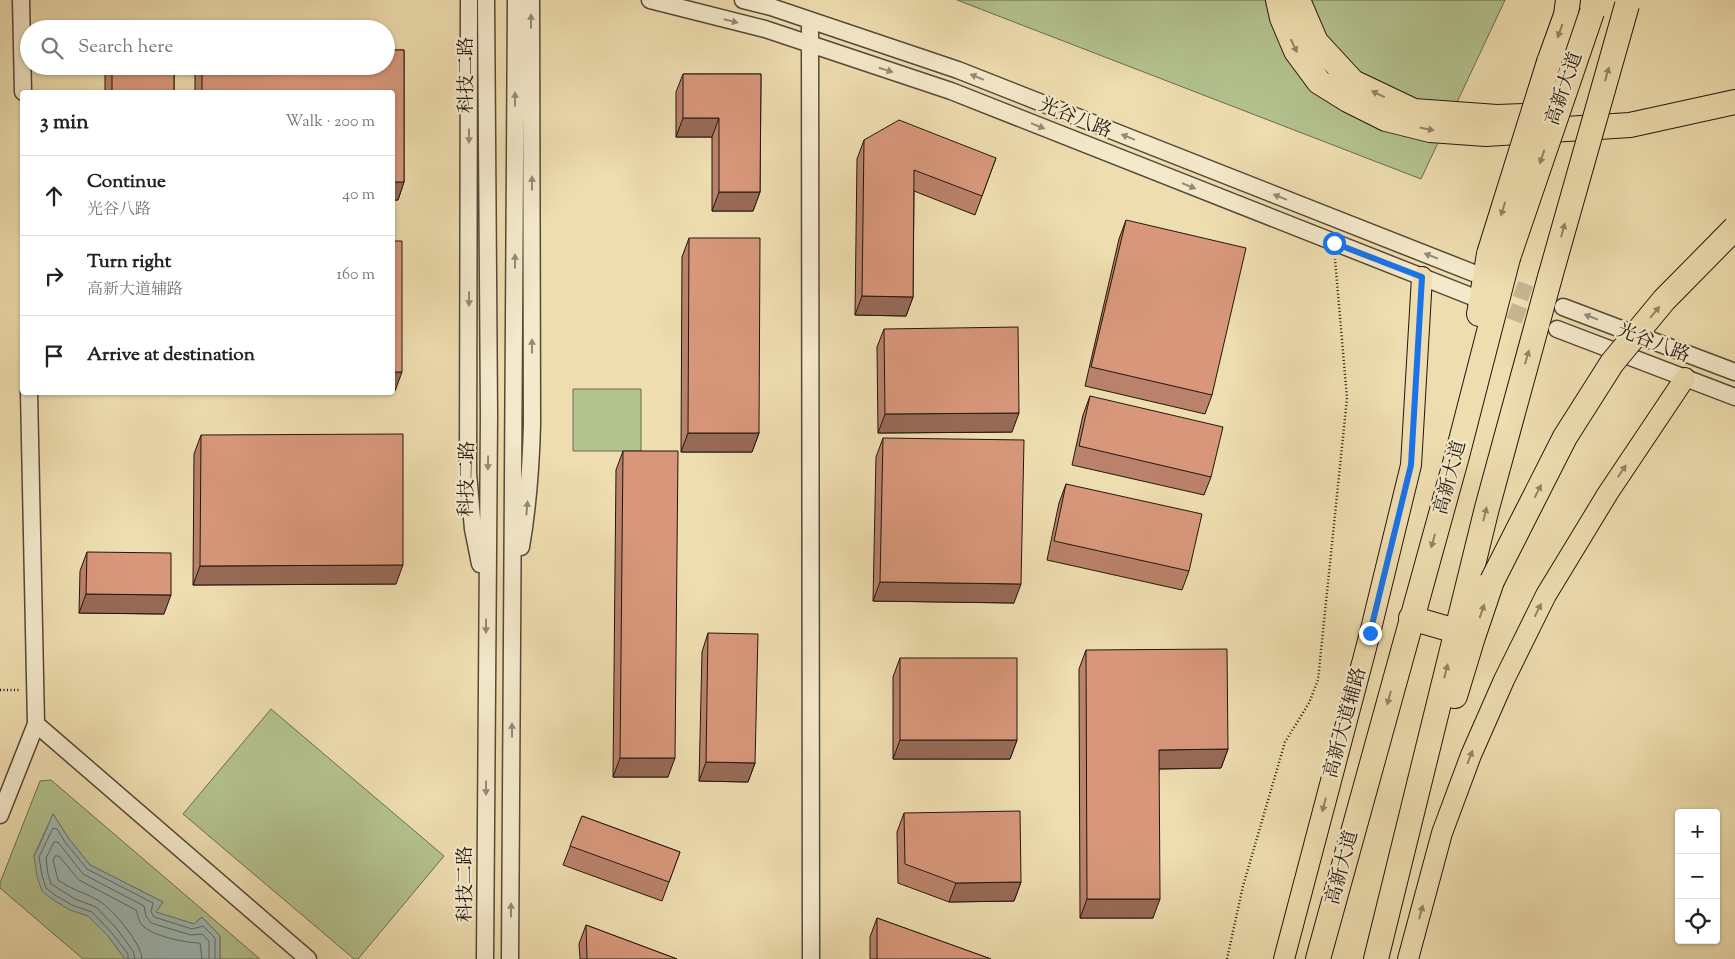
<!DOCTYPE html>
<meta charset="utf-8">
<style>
:root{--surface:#fff;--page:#f6f6f6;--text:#222;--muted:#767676;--line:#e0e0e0}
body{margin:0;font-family:"Sorts Mill Goudy","Noto Serif SC",serif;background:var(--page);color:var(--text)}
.controls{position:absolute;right:15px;bottom:15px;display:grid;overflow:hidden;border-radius:5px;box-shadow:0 1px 4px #0004}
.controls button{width:45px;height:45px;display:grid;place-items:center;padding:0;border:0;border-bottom:1px solid var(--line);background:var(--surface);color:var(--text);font:25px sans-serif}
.stop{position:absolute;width:15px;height:15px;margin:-11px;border:4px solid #1a73e8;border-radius:50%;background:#fff}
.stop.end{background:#1a73e8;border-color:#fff;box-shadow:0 1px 5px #0008}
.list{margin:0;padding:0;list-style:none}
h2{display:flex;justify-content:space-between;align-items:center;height:65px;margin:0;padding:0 20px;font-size:21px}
h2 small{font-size:16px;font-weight:400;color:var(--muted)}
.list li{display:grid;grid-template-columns:32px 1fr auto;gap:15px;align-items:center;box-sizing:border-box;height:80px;padding:0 20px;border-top:1px solid var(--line)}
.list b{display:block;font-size:19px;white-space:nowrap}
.list p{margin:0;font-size:16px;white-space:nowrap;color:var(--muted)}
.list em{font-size:16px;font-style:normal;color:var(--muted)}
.icon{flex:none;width:28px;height:28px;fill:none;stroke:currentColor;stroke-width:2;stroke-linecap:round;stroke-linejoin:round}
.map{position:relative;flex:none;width:1735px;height:959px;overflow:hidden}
.search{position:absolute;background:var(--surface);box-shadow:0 1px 4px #0004;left:20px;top:20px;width:375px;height:55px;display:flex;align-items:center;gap:12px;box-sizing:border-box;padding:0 18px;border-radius:28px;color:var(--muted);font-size:19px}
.panel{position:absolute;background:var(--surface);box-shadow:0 1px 4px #0004;left:20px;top:90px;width:375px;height:305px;border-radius:5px}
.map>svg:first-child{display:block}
.green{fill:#b3c28f;stroke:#6b6c4e}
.water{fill:#9eb9b6;stroke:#6d7873}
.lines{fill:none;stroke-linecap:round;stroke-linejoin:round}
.shore{stroke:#606862;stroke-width:1}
.minor-tunnel{stroke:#c5b58f;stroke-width:16;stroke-dasharray:16 8;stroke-linecap:butt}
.minor-casing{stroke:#564836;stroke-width:19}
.major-casing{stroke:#23160e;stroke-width:22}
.highway-casing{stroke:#23160e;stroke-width:26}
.path{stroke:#23160e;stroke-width:2.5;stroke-dasharray:1 2.5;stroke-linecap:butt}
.minor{stroke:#f4e9cb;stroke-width:16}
.major{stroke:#eeddaf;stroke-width:20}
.highway{stroke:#eeddaf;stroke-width:24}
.highway-bridge-casing{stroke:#23160e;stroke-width:26;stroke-linecap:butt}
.highway-bridge{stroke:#eeddaf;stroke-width:24}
.wall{fill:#ba826a;stroke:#23160e}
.shaded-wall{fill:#976a56;stroke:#23160e}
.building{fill:#d8977b;stroke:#23160e}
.oneway{fill:#968a76}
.oneway2{fill:#938367}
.route{stroke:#1a73e8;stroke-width:6}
.labels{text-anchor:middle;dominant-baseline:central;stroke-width:4.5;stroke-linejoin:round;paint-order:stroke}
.street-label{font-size:19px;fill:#23160e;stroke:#f4e9cb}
</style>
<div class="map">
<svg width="1735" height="959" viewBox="0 0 1735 959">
<rect width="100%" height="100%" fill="#eeddaf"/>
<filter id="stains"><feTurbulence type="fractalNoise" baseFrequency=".004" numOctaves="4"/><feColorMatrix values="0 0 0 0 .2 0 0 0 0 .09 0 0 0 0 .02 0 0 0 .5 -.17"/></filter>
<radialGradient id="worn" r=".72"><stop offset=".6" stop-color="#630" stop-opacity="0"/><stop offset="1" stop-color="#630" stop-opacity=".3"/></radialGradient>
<path class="green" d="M957,0H1505L1421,179Z
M573,389H641V451H573Z
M271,709L444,856L358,959H354L183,814Z
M51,780L260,959H220V936L202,917L194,924L155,912L163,902L90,865L69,839L53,814L34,856L52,899L70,909L88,916L108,936L125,959H83L0,888V883L40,781Z"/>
<path class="water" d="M53,814L69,839L90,865L163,902L156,912L194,924L202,917L220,936V959H125L108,936L88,916L70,910L52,899L42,891L37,876L34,856L41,842Z"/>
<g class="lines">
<path class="shore" d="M128,959V954L112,933L92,912L72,905L55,895L46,888L42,875L39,857L53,828L57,829L65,842L87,869L153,903L151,912L154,917L192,929L203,926L215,938V959
M135,959L133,951L117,929L96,907L75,899L51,884L48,874L46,858L54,842H58L83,874L144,906L146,916L151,923L191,935L202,934L209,941V959
M142,959C142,943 110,906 96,899C83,892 70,889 58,880L53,860L55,856H59L79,880L136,910C138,915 138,920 142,925C152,936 186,943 200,943L202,959"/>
<path class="minor-tunnel" d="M1493,280L1552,302
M1487,302L1548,325"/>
<g class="minor-casing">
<path id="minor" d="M21,0L23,92
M469,0L468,473L473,529L480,564
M650,0L765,29L951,91L1478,299
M743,0L771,7L958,70L1476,274
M810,20L811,959
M1563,307L1735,372
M1557,329L1735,397
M521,547C528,506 531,465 532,424L531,0
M36,724L308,959
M0,815L36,724L29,392
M485,959L489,415L486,0
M510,959L516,0"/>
</g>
<g class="major-casing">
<path id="major" d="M1284,959L1370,633L1411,465L1422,277
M1408,959L1442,833L1471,755L1504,680L1546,595L1608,493L1685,378"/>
</g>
<g class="highway-casing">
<path id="highway" d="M1278,0L1282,18L1296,51L1319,82L1348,100L1386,119L1430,130L1486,134L1630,125L1735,102
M1298,0L1316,42L1353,82L1414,111L1497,117L1524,116
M1549,62L1566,15L1568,0
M1479,314L1489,254
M1411,618L1456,631
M1455,696L1473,637L1492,581
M1318,959L1457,456L1508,258
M1376,959L1487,508L1550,277"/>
</g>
<path class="path" d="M0,690H21
M1227,959L1243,886L1285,742L1309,703L1318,680L1347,398L1335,259"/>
<use href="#minor" class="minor"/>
<use href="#major" class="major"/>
<use href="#highway" class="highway"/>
<g class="highway-bridge-casing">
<path id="highway-bridge" d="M1489,254L1549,62
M1508,258L1592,12
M1550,277L1627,5
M1492,581L1565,437L1612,363L1664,300L1735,228"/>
</g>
<use href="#highway-bridge" class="highway-bridge"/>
</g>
<path class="wall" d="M386,50H404V182L398,200H392V92H195V70L197,66H386Z
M108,66H174V92H105V73Z
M683,74H761L760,192L753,211H712V137H676V92Z
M864,140L996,158L975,215L914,191L913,297L906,316L855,315L857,159Z
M1126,220L1212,395L1205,414L1085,386L1119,239Z
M689,238L759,433L752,452H681L682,257Z
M884,329L1012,432L878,433L877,347Z
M1090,396L1211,477L1204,495L1072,465L1083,415Z
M201,435L396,584L193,585L194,454Z
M883,438L1014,603L873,601L876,457Z
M623,451L668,777H613L616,470Z
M1066,484L1189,571L1182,590L1047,560L1059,503Z
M87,552L164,614L79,613L80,571Z
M708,633L755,763L748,782L699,781L702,652Z
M1086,650L1228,749L1221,768L1159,769L1153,918H1080L1079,669Z
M900,658L1017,740L1010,759H893V677Z
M904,813L1021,882L1014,901L949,902L898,883L897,832Z
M582,816L680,852L662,901L563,865Z
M877,918L991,959H870V937Z
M586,925L677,959H580L579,944Z"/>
<path class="shaded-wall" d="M683,118H719L712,137H676Z
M392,182H404L398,200H392Z
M719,192H760L753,211H712Z
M862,296L913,297L906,316L855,315Z
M392,372H402L395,391H392Z
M1019,413L1012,432L878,433L885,414Z
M688,433H759L752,452H681Z
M403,565L396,584L193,585L200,566Z
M880,582L1021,584L1014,603L873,601Z
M86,594L171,595L164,614L79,613Z
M900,740H1017L1010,759H893Z
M1228,749L1221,768L1152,769L1159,750Z
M620,758H675L668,777H613Z
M706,762L755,763L748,782L699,781Z
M1021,882L1014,901L949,902L956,883Z
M1087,899H1160L1153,918H1080Z"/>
<path class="building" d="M386,50H404V182H392V92H202V66H386Z
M112,66H174V92H112Z
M683,74H761L760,192H719V118H683Z
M899,120L996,158L982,196L914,170L913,297L862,296L864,140Z
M1126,220L1246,248L1212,395L1091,367Z
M689,238H760L759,433H688Z
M392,241H402V372H392Z
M1018,327L1019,413L885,414L884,329Z
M1090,396L1223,427L1211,477L1079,446Z
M403,434V565L200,566L201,435Z
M883,438L1024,440L1021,584L880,582Z
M623,451H678L675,758H620Z
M1066,484L1202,514L1189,571L1054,541Z
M87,552L171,553V595L86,594Z
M708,633L758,634L755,763L706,762Z
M1227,649L1228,749L1159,750L1160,899H1087L1086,650Z
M900,658H1017V740H900Z
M1020,811L1021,882L956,883L905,864L904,813Z
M582,816L680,852L669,882L570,846Z
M877,918L991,959H877Z
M586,925L677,959H587Z"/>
<defs><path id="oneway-solid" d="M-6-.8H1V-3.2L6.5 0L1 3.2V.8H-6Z" transform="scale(1.25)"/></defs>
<g class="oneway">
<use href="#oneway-solid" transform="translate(531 21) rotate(-90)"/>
<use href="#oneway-solid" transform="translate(731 21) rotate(14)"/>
<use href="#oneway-solid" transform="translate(886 70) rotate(18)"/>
<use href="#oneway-solid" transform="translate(977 77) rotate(-158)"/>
<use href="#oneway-solid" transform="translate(515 99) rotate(-90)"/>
<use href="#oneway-solid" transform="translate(1038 126) rotate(22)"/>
<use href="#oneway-solid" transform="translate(469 136) rotate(90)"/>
<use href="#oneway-solid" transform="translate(1128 137) rotate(-158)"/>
<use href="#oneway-solid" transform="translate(532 183) rotate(-90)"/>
<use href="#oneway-solid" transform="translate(1189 186) rotate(22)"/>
<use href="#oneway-solid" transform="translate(1280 197) rotate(-158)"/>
<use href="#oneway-solid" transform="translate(1431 256) rotate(-159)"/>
<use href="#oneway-solid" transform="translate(515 261) rotate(-90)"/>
<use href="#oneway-solid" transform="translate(469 299) rotate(90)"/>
<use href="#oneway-solid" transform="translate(1591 317) rotate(-159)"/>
<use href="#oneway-solid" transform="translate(532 346) rotate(-90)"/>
<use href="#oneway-solid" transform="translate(488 463) rotate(91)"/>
<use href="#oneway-solid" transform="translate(527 508) rotate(-85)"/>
<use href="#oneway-solid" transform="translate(486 626) rotate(90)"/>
<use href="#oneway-solid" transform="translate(512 730) rotate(-90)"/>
<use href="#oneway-solid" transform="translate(486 788) rotate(90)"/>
<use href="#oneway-solid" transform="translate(511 910) rotate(-90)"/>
</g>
<g class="oneway2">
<use href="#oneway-solid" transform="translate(1560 31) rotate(110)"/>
<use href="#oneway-solid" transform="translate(1294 46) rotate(65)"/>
<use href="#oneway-solid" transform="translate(1607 74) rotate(-74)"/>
<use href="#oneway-solid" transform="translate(1378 94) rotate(-155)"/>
<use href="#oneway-solid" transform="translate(1427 129) rotate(11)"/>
<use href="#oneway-solid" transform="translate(1542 157) rotate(109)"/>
<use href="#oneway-solid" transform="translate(1503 209) rotate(107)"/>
<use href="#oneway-solid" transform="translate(1563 230) rotate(-75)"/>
<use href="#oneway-solid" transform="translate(1655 312) rotate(-50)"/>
<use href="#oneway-solid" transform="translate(1527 357) rotate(-74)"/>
<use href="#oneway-solid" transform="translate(1622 471) rotate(-56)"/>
<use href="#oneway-solid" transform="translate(1538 491) rotate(-63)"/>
<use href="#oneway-solid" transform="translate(1485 514) rotate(-76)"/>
<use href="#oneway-solid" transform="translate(1433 541) rotate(106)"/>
<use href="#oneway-solid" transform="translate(1538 610) rotate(-64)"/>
<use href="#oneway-solid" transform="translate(1482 611) rotate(-71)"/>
<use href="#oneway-solid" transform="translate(1446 671) rotate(-76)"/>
<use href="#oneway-solid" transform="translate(1389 698) rotate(105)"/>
<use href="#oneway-solid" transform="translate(1470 757) rotate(-69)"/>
<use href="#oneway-solid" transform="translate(1324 805) rotate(105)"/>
<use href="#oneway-solid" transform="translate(1421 912) rotate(-75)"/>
</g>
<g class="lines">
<path class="route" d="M1334,243L1422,277L1411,465L1370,633"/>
</g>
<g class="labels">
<g class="street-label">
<text transform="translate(467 75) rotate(-90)">科技二路</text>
<text transform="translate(1565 89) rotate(-71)">高新大道</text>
<text transform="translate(1075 119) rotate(22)">光谷八路</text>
<text transform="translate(1653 344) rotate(21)">光谷八路</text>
<text transform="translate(1451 478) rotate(-75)">高新大道</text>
<text transform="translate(468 479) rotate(-89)">科技二路</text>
<text transform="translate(1346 723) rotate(-75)">高新大道辅路</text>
<text transform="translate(1343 868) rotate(-75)">高新大道</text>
<text transform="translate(466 884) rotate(-90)">科技二路</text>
</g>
</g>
<rect width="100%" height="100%" filter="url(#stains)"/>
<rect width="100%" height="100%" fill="url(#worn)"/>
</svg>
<div class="controls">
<button>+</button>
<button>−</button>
<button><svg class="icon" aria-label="locate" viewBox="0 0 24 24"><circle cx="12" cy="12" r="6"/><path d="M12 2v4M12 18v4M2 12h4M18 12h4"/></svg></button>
</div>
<div class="stop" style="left:1334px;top:243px"></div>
<div class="stop end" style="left:1370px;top:633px"></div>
<div class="search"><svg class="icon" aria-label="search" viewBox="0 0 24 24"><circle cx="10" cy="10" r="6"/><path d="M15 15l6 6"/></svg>Search here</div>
<section class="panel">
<h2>3 min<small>Walk · 200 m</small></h2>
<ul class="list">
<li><svg class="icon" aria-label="ahead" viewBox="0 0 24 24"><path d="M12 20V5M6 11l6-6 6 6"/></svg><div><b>Continue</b><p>光谷八路</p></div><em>40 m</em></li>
<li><svg class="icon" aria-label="right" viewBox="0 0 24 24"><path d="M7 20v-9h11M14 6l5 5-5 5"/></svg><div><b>Turn right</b><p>高新大道辅路</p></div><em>160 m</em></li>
<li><svg class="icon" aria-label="arrive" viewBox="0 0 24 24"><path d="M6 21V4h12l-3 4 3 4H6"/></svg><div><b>Arrive at destination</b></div></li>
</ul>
</section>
</div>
